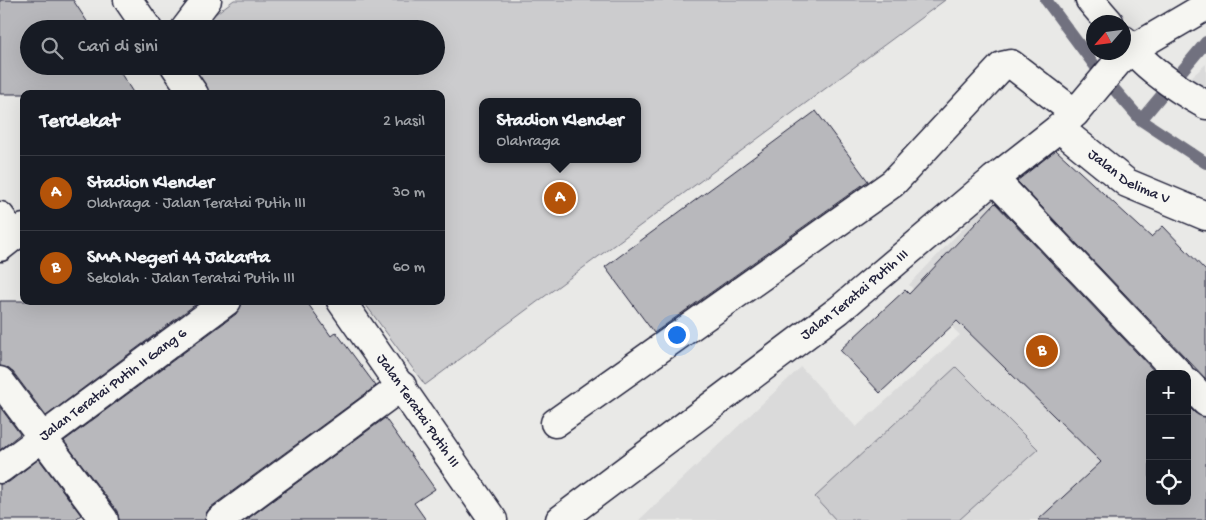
<!DOCTYPE html>
<html lang="id">
<meta charset="utf-8">
<style>
:root{--surface:#171b24;--page:#242831;--text:#f1f3f6;--muted:#9ea1a6;--line:#363941;--accent:#b45309}
body{margin:0;font-family:"Gochi Hand",sans-serif;background:var(--page);color:var(--text)}
.controls{position:absolute;right:15px;bottom:15px;display:grid;overflow:hidden;border-radius:10px;box-shadow:0 5px 20px #0002}
.controls button{width:45px;height:45px;display:grid;place-items:center;padding:0;border:0;border-bottom:1px solid var(--line);background:var(--surface);color:var(--text);font:25px sans-serif}
.compass{position:absolute;left:1086px;top:15px;width:45px;height:45px;border-radius:50%;background:var(--surface);box-shadow:0 5px 20px #0002;rotate:242deg}
.you{position:absolute;left:676px;top:334px;width:18px;height:18px;margin:-12px;border:4px solid #fff;border-radius:50%;background:#1a73e8;box-shadow:0 0 0 8px #1a73e833}
.badge{display:grid;place-items:center;width:32px;height:32px;border-radius:50%;background:var(--accent);color:#fff;font-size:16px;font-weight:700}
.pin{position:absolute;translate:-50% -50%;border:2px solid #fff;box-shadow:0 1px 5px #0006}
.popup{position:absolute;left:479px;top:98px;width:162px;height:65px;box-sizing:border-box;display:grid;place-content:center;border-radius:10px;background:var(--surface);filter:drop-shadow(0 1px 4px #0005);font-size:16px;white-space:nowrap;color:var(--muted)}
.popup b{font-size:19px;color:var(--text)}
.popup::after{content:'';position:absolute;left:50%;top:100%;margin-left:-10px;border:10px solid transparent;border-top-color:var(--surface)}
.list{margin:0;padding:0;list-style:none}
h2{display:flex;justify-content:space-between;align-items:center;height:65px;margin:0;padding:0 20px;font-size:21px}
h2 small{font-size:16px;font-weight:400;color:var(--muted)}
.list li{display:grid;grid-template-columns:32px 1fr auto;gap:15px;align-items:center;box-sizing:border-box;height:75px;padding:0 20px;border-top:1px solid var(--line)}
.list b{display:block;font-size:19px;white-space:nowrap}
.list p{margin:0;font-size:16px;white-space:nowrap;color:var(--muted)}
.list em{font-size:16px;font-style:normal;color:var(--muted)}
.icon{flex:none;width:28px;height:28px;fill:none;stroke:currentColor;stroke-width:2;stroke-linecap:round;stroke-linejoin:round}
.map{position:relative;flex:none;width:1206px;height:520px;overflow:hidden}
.search{position:absolute;background:var(--surface);box-shadow:0 5px 20px #0002;left:20px;top:20px;width:425px;height:55px;display:flex;align-items:center;gap:12px;box-sizing:border-box;padding:0 18px;border-radius:28px;color:var(--muted);font-size:19px}
.panel{position:absolute;background:var(--surface);box-shadow:0 5px 20px #0002;left:20px;top:90px;width:425px;height:215px;border-radius:10px}
.map>svg:first-child{display:block}
.built{fill:#dadada}
.green{fill:#ccccce;stroke:#777784;fill-rule:evenodd}
.lines{fill:none;stroke-linecap:round;stroke-linejoin:round}
.stream{stroke:#71717f;stroke-width:12}
.building{fill:#b8b8bc;stroke:#22223b}
.minor-casing{stroke:#22223b;stroke-width:31}
.minor{stroke:#f6f6f2;stroke-width:28}
.labels{text-anchor:middle;dominant-baseline:central;stroke-width:4;stroke-linejoin:round;paint-order:stroke}
.street-label{font-size:15px;fill:#22223b;stroke:#f6f6f2}
</style>
<div class="map">
<svg width="1206" height="520" viewBox="0 0 1206 520">
<rect width="100%" height="100%" fill="#e9e9e7"/>
<filter id="ink" filterUnits="userSpaceOnUse"><feTurbulence type="fractalNoise" baseFrequency=".02" numOctaves="2"/><feDisplacementMap in="SourceGraphic" scale="10" xChannelSelector="R" yChannelSelector="G"/><feConvolveMatrix kernelMatrix="1 2 1 2 8 2 1 2 1" color-interpolation-filters="sRGB"/></filter>
<g filter="url(#ink)">
<path class="built" d="M1206,64V93L1187,81Z
M991,199L1164,374H1150V501H1187V397L1206,416V520H639L801,367L856,427L960,335L909,285Z"/>
<path class="green" d="M234,0H945L425,385L363,301H441V94H209L189,66H436V29H195ZM482,102H638V159H482Z
M956,367L1038,449L959,520H836L815,497Z"/>
<g class="lines">
<path class="stream" d="M1046,0L1101,74L1141,120L1206,163
M1141,120L1206,42"/>
</g>
<path class="building" d="M0,0H73L92,29H29V66H116L134,94H0Z
M816,111L868,181L654,333L605,267Z
M1056,150L1151,237L1163,226L1206,271V379L1017,181Z
M995,203L1157,374H1150V501H1187V405L1195,413L1206,417V520H1038L1101,462L957,321L880,393L840,350L905,290L909,294Z
M0,301H200L46,416L13,372L0,366Z
M242,301H306L331,336L336,332L376,386L211,507L206,513L205,520H119L117,511L64,441L236,314Z
M0,407L20,434L0,450Z
M385,418L435,489L414,503L426,520H246Z
M39,459L81,515L74,520H0V484L9,482Z"/>
<g class="lines">
<g class="minor-casing">
<g id="minor">
<path d="M128,0L148,29"/>
<path d="M1090,0L1109,22"/>
<path d="M185,29L207,0"/>
<path d="M1124,40C1144,66 1177,89 1206,105"/>
<path d="M175,66L194,94"/>
<path id="s1" d="M1059,128L1127,183L1206,216"/>
<path d="M994,179L1179,374"/>
<path d="M0,216L14,236"/>
<path d="M0,247L24,228"/>
<path id="s2" d="M341,301L493,520"/>
<path d="M0,381L104,520"/>
<path d="M1187,382L1206,402"/>
<path d="M555,423L893,183L1002,66L1011,64L1075,113"/>
<path id="s3" d="M0,469L227,301"/>
<path d="M220,520L402,386"/>
<path id="s4" d="M560,520L839,310L994,179L1059,128L1075,113L1117,63L1131,50L1206,6"/>
</g>
</g>
<use href="#minor" class="minor"/>
</g>
</g>
<g class="labels">
<g class="street-label">
<text stroke="none"><textPath href="#s1" startOffset="86">Jalan Delima V</textPath></text>
<text stroke="none"><textPath href="#s4" startOffset="371">Jalan Teratai Putih III</textPath></text>
<text stroke="none"><textPath href="#s3" startOffset="141">Jalan Teratai Putih II Gang 6</textPath></text>
<text stroke="none"><textPath href="#s2" startOffset="134">Jalan Teratai Putih III</textPath></text>
</g>
</g>
</svg>
<div class="controls">
<button>+</button>
<button>−</button>
<button><svg class="icon" aria-label="locate" viewBox="0 0 24 24"><circle cx="12" cy="12" r="6"/><path d="M12 2v4M12 18v4M2 12h4M18 12h4"/></svg></button>
</div>
<svg class="compass" viewBox="-18 -18 36 36"><path d="M0-13l5 13h-10z" fill="#e53935"/><path d="M0 13l5-13h-10z" fill="#9ea1a6"/></svg>
<div class="you"></div>
<div class="pin badge" style="left:560px;top:198px">A</div>
<div class="popup"><b>Stadion Klender</b>Olahraga</div>
<div class="pin badge" style="left:1042px;top:351px">B</div>
<div class="search"><svg class="icon" aria-label="search" viewBox="0 0 24 24"><circle cx="10" cy="10" r="6"/><path d="M15 15l6 6"/></svg>Cari di sini</div>
<section class="panel">
<h2>Terdekat<small>2 hasil</small></h2>
<ul class="list">
<li><span class="badge">A</span><div><b>Stadion Klender</b><p>Olahraga · Jalan Teratai Putih III</p></div><em>30 m</em></li>
<li><span class="badge">B</span><div><b>SMA Negeri 44 Jakarta</b><p>Sekolah · Jalan Teratai Putih III</p></div><em>60 m</em></li>
</ul>
</section>
</div>
